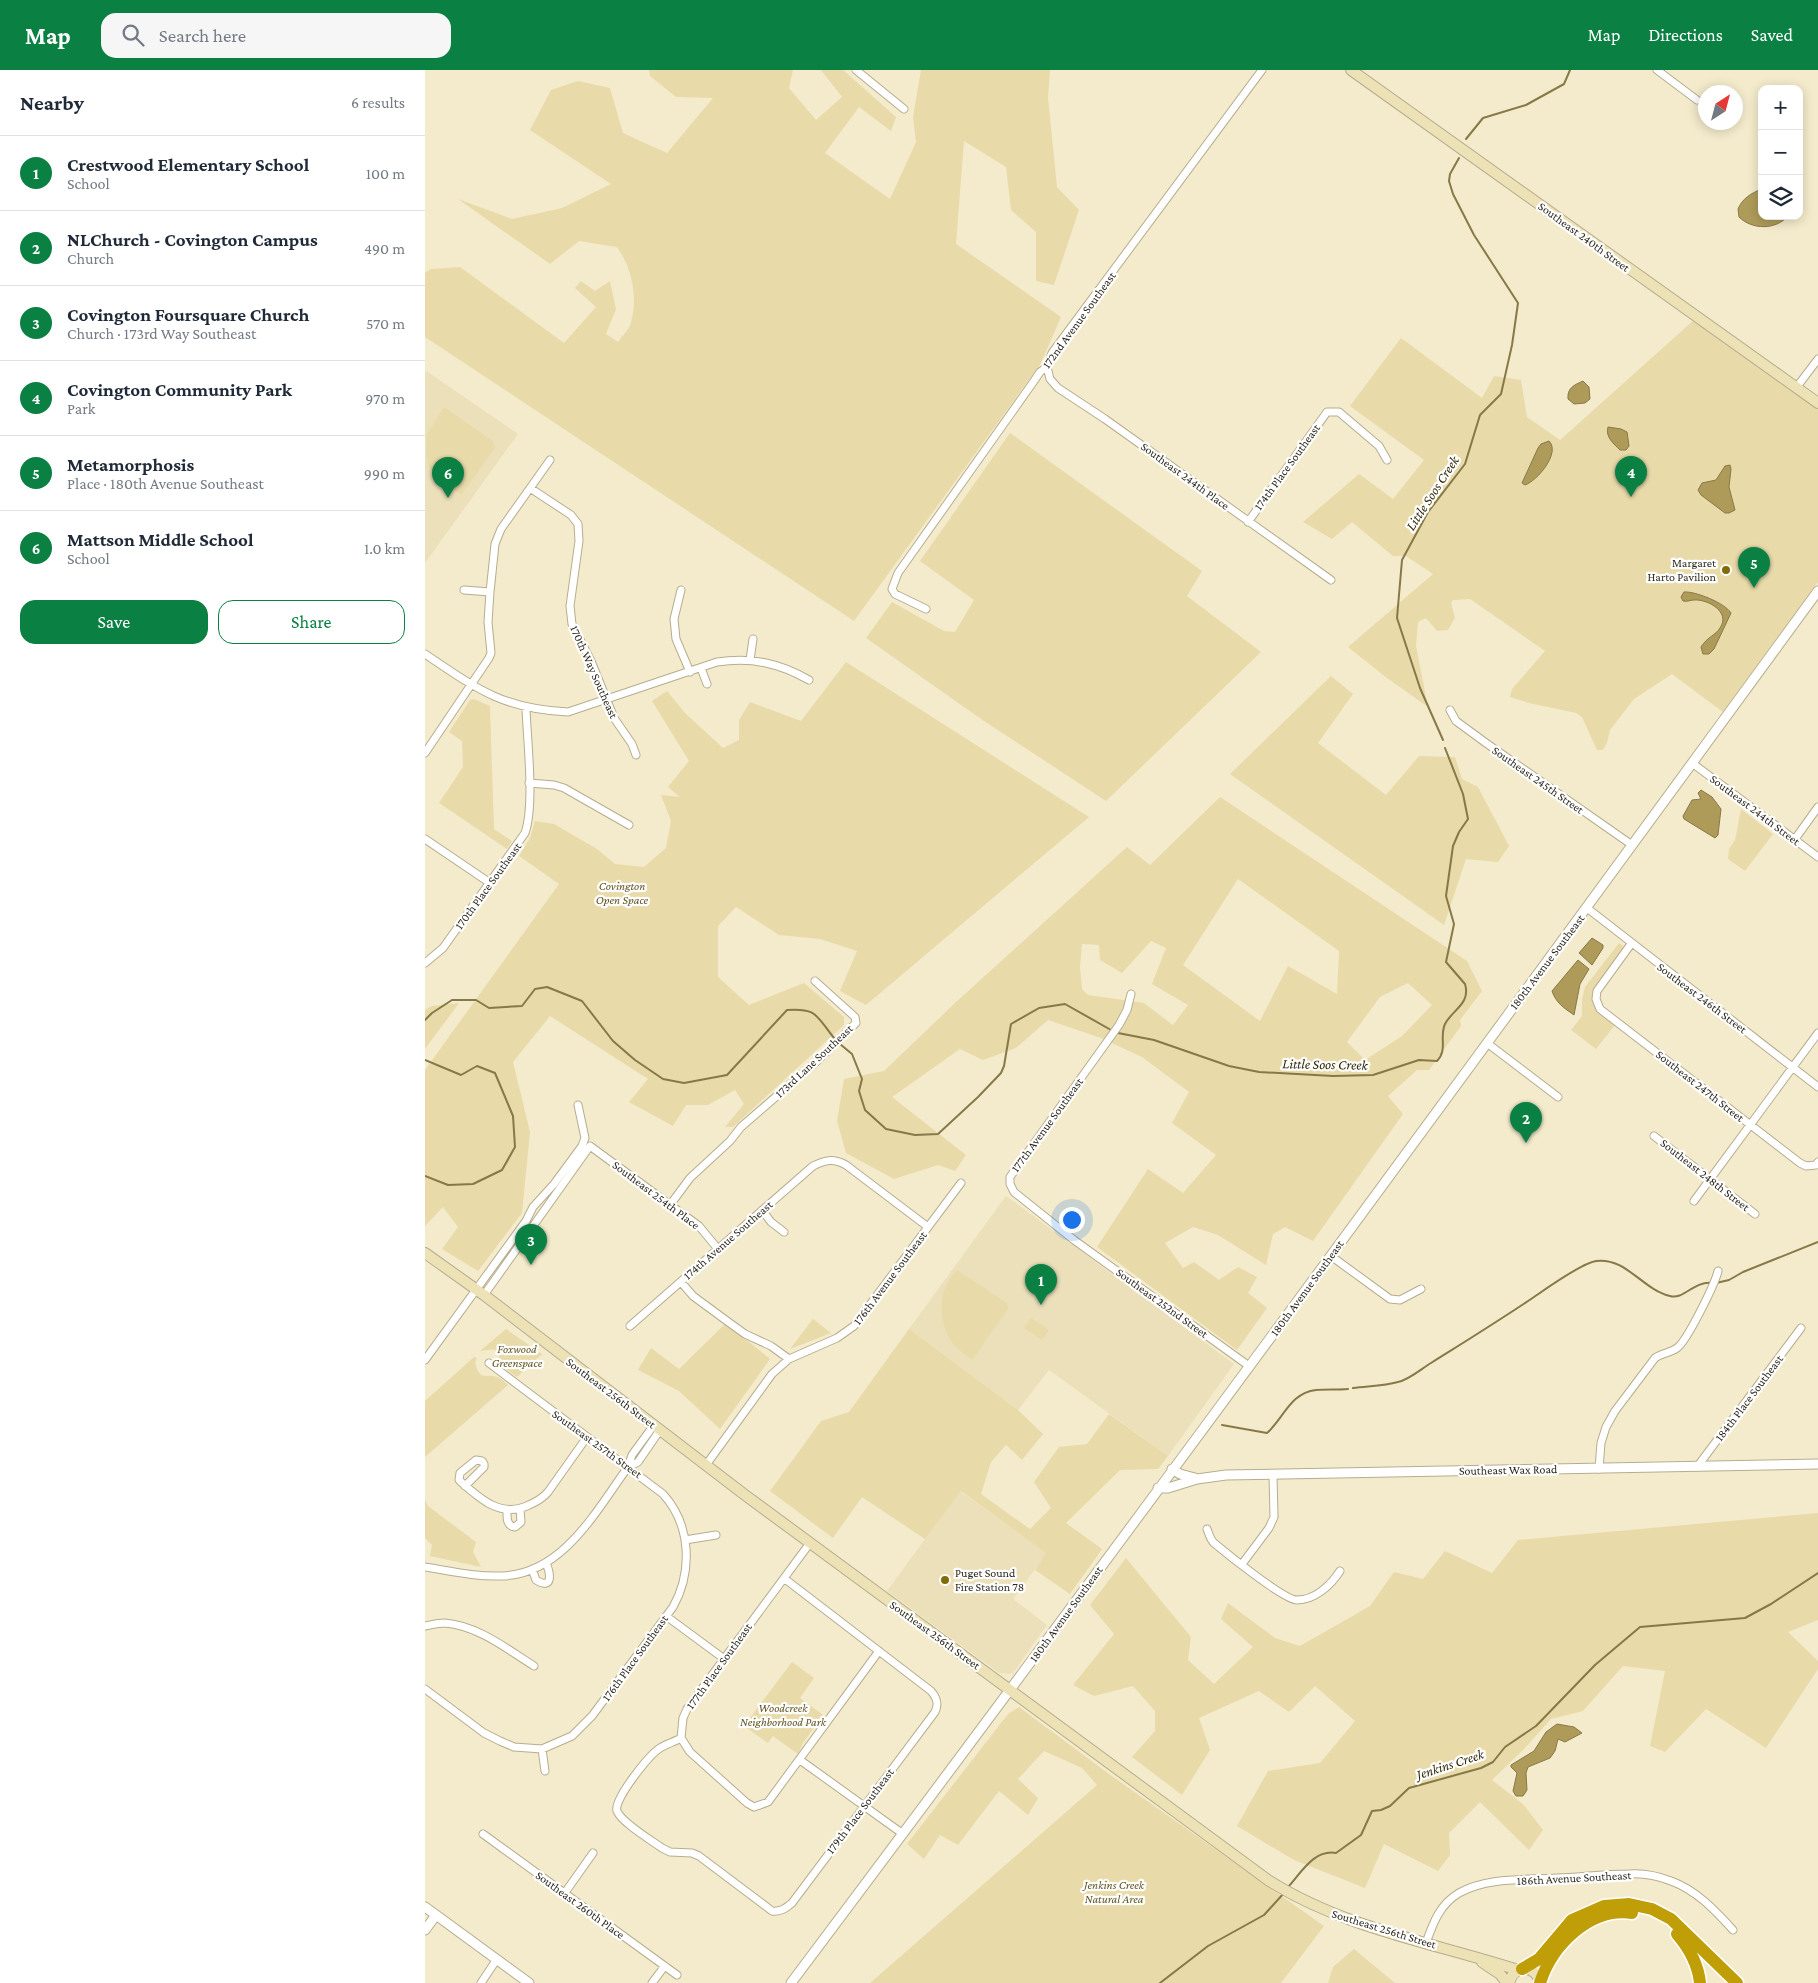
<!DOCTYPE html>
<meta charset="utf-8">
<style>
:root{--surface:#fff;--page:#f6f6f7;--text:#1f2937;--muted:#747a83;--line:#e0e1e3;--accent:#0b8043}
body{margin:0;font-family:"Crimson Pro",serif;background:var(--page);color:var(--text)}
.controls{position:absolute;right:15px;top:15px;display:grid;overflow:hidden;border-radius:10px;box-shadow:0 2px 12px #0003}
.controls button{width:45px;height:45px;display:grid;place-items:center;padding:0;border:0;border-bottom:1px solid var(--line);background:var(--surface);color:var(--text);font:25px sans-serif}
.compass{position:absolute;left:1273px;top:15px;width:45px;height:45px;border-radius:50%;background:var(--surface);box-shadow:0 2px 12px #0003;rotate:36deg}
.you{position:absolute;left:646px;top:1149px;width:18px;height:18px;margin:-12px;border:4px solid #fff;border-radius:50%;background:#1a73e8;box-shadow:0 0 0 8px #1a73e833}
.badge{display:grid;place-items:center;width:32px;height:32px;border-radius:50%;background:var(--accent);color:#fff;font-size:16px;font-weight:700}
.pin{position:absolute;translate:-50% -41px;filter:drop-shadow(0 1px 2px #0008)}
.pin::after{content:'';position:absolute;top:26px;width:18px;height:15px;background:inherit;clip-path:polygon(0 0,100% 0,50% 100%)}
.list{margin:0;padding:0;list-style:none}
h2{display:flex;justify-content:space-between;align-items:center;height:65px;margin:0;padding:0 20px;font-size:21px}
h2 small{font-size:16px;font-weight:400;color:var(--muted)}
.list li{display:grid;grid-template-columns:32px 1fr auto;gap:15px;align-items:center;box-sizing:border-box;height:75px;padding:0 20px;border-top:1px solid var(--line)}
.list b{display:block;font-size:19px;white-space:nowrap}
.list p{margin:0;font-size:16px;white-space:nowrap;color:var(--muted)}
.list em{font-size:16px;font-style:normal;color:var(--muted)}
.actions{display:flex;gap:10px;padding:15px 20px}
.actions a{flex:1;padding:11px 0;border:1px solid var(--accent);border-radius:15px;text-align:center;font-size:18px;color:var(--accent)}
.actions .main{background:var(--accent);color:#fff}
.icon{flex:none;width:28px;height:28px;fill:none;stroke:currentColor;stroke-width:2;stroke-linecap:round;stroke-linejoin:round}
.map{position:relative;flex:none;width:1393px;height:1913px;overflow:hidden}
header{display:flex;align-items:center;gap:30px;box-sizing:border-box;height:70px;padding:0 25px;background:var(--accent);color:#fff}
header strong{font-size:24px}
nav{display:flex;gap:28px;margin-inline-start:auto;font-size:18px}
.search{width:350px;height:45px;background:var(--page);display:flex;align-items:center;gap:12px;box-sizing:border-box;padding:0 18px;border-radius:15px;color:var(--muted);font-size:19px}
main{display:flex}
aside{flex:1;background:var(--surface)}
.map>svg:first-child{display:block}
.built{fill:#ebe0ba}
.green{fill:#e8daa9;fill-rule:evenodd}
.water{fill:#ae9b59;stroke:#877947}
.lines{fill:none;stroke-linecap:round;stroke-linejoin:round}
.stream{stroke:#877947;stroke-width:2}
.minor-casing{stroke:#b6ad8f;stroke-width:9}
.tertiary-casing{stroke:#b6ad8f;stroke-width:11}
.secondary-casing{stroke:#b6ad8f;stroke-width:12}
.motorway-casing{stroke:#fff;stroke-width:15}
.minor{stroke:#fff;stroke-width:7}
.tertiary{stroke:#fff;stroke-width:9}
.secondary{stroke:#ece2b5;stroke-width:10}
.motorway{stroke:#bf9e08;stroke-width:12}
.poi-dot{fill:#826c06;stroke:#fff;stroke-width:2}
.labels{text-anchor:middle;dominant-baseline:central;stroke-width:4.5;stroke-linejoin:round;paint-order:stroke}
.street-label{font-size:12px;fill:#2d291d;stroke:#fff}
.poi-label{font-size:12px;fill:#2d291d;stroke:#fff;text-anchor:end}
.park-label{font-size:12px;font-style:italic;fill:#625422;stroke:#fff}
.water-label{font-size:14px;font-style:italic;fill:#322a0b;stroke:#fff}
</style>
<header>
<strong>Map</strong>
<div class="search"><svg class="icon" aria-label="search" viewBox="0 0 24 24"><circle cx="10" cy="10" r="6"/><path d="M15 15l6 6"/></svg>Search here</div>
<nav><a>Map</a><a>Directions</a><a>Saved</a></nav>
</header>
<main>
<aside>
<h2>Nearby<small>6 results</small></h2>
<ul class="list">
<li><span class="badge">1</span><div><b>Crestwood Elementary School</b><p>School</p></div><em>100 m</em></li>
<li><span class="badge">2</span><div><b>NLChurch - Covington Campus</b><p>Church</p></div><em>490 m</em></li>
<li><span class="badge">3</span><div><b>Covington Foursquare Church</b><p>Church · 173rd Way Southeast</p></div><em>570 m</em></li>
<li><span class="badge">4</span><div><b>Covington Community Park</b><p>Park</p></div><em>970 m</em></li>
<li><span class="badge">5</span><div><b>Metamorphosis</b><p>Place · 180th Avenue Southeast</p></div><em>990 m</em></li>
<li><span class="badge">6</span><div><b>Mattson Middle School</b><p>School</p></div><em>1.0 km</em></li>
</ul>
<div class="actions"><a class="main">Save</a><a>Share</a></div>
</aside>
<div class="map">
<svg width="1393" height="1913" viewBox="0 0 1393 1913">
<rect width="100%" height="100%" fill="#f4ebcc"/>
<path class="built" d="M0,300L93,364L0,493Z
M581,1126L809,1294L743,1386L624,1300L593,1340L484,1259Z
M535,1421L622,1483L588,1529L622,1555L588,1603L584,1604L574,1603L462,1521Z"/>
<path class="green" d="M224,0H368L364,18L391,50L417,27L396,0H418L471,47L466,61L434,37L400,83L465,129L491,72L488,47L496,0H625L623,28L632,117L654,140L629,215L611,211V162L586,140L581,97L539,71L531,174L636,247L616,293L429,551L0,267V203L6,199L35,197L139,273L171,237L150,218L156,211L170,221L185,211L191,239L181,264L193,272C197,266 205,259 206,252C213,227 207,198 192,177L154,171L125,194L33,129L87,149L137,138L186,114L105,60L126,20L153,11L185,18L198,63L242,83L288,28L251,27L225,6Z
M1269,250L1393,338V512L1298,642L1247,604L1209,629L1185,660L1182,673L1178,680H1172L1157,647L1151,643L1104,633L1085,627L1087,619L1120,581L1045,529L1028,530L1026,533L1030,548L1023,560L1012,561L1001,548L993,552L991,576L1003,637L962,608L923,577L1008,504L981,486H968L927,452L907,469L878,452L934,404L968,429L999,390L925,336L976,268L1057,328L1069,306L1096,310L1102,347L1135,370Z
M19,337L68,371L70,378L36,425L15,409L3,396L1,381L2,364Z
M585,363L777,501L762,526L836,582L681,731L556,649L441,568L467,532L519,561L530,562L549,530L495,491Z
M421,592L664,747L441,935L415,921L432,881L395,869L354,865L311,837L293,856V907L324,935L379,913L419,947V955L308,1057H300L319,1034L310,1020L283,1035H261L248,1056L204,1032L223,1009L125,946L88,992L105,1062L97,1143L53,1201L17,1179L33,1157L18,1137L0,1156V1000L134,814L94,786L105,768L110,751L129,754L172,779L190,794L219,797L241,778L246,751L236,725L255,727L243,717L264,691L227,631L242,621L260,643L298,678L314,670V650L325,632L376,651Z
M906,606L928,624L893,673L961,725L994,686L1030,687L1037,709L1053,717L1084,776L1073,792L1041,789L1019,855L805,704Z
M49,629L65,636L69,759L87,771L82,779L14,733L38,697L37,671L24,662L45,630Z
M795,727L1042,891L1057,921L1035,950L1036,956L1004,1000H992L963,1026L978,1044L888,1171L860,1157L848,1164L841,1195L793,1165L768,1157L740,1173L758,1198L769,1192L794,1210L813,1197L832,1207L823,1223L842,1238L812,1280L672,1177L723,1099L758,1123L791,1085L747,1053L764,1022L717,987L676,968L623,950L591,978L558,990L535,979L467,1027L541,1085L530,1101L513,1095L469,1109L421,1083L412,1051L419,1009L459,1001L530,933L702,777L725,795ZM813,809L914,881L912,924L863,896L835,951L758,895ZM726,871L741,878L727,914L763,935L748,955L719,933L663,925L657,919L655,898L657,874L674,875L675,890L697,903ZM983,913L1007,935L977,966L940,990L922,972L955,927Z
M1316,739L1348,764L1320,801L1303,789L1304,779L1310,770Z
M1194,873L1198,876L1197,880L1169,918C1164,939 1175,944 1190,955L1171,979L1146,960L1157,946V930L1160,917Z
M34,933L0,979V940L7,936Z
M532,1200L582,1233L583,1239L547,1290C542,1286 536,1282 532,1278C517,1264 512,1234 521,1216C523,1210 528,1205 532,1200Z
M606,1248L624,1260L617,1270L599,1258Z
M388,1249L406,1263L365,1279Z
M301,1253L345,1289L295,1359L254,1321L213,1300L226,1278L254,1299Z
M81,1259L117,1284L92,1307C88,1304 82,1301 79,1296C68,1280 78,1278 55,1281Z
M484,1259L593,1340L618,1364L597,1390L581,1375L566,1392L556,1424L605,1459L626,1438L609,1412L634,1377L662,1374L684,1344L743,1386L733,1399L695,1400L641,1453L677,1479L645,1524L610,1500L621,1483L536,1421L500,1469L437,1427L408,1468L345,1421L396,1351L424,1342Z
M49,1287L52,1288L50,1293C55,1312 61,1303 72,1307C76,1308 80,1312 83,1315L0,1387V1331Z
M0,1429L3,1436L51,1472L48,1482L56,1497L5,1486L7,1475L0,1468Z
M1393,1443V1550L1363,1562L1393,1591V1599L1341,1678L1281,1639L1240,1682L1225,1676L1240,1601L1198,1596L1158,1641L1126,1649L1099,1679L1067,1710L1098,1734L1118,1760L1104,1780L1055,1732L1024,1763L1025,1785L1013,1801L959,1774L940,1818L869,1790L812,1756L843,1701L895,1693L930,1651L890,1616L864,1642L834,1621L774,1648L785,1680L757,1725L707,1687L730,1661V1641L708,1616L669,1626L648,1615L689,1564L665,1535L701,1488L766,1567L763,1590L789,1614L828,1577L796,1549L803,1533L850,1568L875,1576L945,1536L969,1502L998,1509L1020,1481L1067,1503L1093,1470Z
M367,1592L389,1608L375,1628L398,1645L378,1673L373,1684L348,1666L343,1673L319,1656Z
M594,1637L684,1704L899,1856L856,1913H445L672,1715L657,1698L619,1681L593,1709L613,1728L603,1745L574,1721L533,1775L515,1765L499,1789L482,1774L583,1644Z
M929,1879L970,1913H903L908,1897Z"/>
<path class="water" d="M1337,119V146H1363C1351,160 1327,160 1314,147L1313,139C1317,129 1326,123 1337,119Z
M1158,311L1164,317L1165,329L1160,333L1149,334L1143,329C1142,318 1149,315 1158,311Z
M1183,357L1196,359L1202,362L1204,376L1201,380H1195C1189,374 1180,367 1183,357Z
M1124,371C1136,383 1112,411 1100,415L1097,413L1113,378L1116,374Z
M1305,395L1306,399L1304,417L1310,440L1304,443H1300L1276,425L1273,420L1277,413L1291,410L1300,396Z
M1259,522C1270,521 1300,533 1306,543L1289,579L1284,584H1278L1276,577C1282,567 1291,565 1295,558C1306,542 1283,529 1269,530C1265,530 1263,532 1258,531L1256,527Z
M1276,720L1287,727L1296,739L1293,765L1290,768L1259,749L1258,746L1267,730L1276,729L1273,723Z
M1167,868L1178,875V878L1167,895L1154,883Z
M1153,890L1164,899L1155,914L1149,945C1139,938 1131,933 1127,921Z
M1132,1654L1149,1657L1157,1663L1140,1672L1133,1669L1130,1681L1125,1688L1103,1697L1101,1703L1102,1720L1098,1726H1091L1088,1721L1092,1703L1086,1697V1695L1109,1681L1121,1662Z"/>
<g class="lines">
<path class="stream" d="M1041,69L1058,48L1101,35L1139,14L1145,0
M1018,670L995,618L972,548L977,490L1003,442L1040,394L1055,345L1076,324L1087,275L1093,233L1049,165L1028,124L1024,111L1025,104L1034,88
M0,950L7,943L27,930H51L64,938L97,936L110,919L122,917L157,931L188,971L210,990L238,1009L259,1013L302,1005L362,940C393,938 391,946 409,968
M693,963L729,970L804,996L834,1002L908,1006L948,1005L994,990L1012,991C1023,980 1014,967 1020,954C1027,940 1046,934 1040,914L1021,892L1029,854L1021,826L1028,776L1034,762L1043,749L1038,724L1020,678
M415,974L427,984L437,1009L434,1021L440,1040L461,1059L490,1065L513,1064L553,1027L576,1003L579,996L586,954L614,938L640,934L686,960
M0,990L36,1005L52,996L70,1003L88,1046L90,1077L77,1100L48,1114L23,1115L0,1106
M1291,1213L1304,1210L1318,1202L1393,1172
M928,1318C943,1316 959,1316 973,1312C984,1310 996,1299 1006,1293C1041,1271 1075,1250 1109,1227C1122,1218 1157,1193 1171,1191C1201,1187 1218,1220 1245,1226C1259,1230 1268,1211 1287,1213
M797,1355L842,1363C859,1348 865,1323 891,1320C902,1319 912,1320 923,1319
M863,1817C876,1803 889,1779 911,1783L936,1765L947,1741L956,1740L965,1736L984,1718L1056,1698L1068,1692L1080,1677L1111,1656L1170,1595L1215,1557L1320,1548L1346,1534L1393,1503
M735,1913L783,1876L839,1845L859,1823"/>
<g class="minor-casing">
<path id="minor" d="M431,0L479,39
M1232,0L1272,30
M622,297L625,309L633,318L680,349L906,510
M1371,318L1393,289
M105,418L146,445L153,454L154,471L145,536L147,554L166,591L189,648L207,674L211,685
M823,452L902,342H914L954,376L962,390
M39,520L65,522
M256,520L249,549L251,569L265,602
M501,539L470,524L467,519L473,503L609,311L615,302L622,297L627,283L837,0
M0,584C52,619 78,639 143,642L292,592C327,587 354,593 384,610
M325,590L328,569
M276,598L282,614
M1025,640L1031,651L1061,673L1207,775
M0,683L64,588L66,583L63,552L65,522L70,474L76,459L125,390
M1267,693L1393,787
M104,713L129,715L139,718L204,755
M0,769L65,813
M1370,769L1393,737
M1162,838L1393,1017
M1206,874L1172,921L1171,929L1175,939L1375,1093L1381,1096L1391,1095L1393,1092
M0,893L18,878L100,763C110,734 102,670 101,638
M706,924L702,940L694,955L585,1107V1114L589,1122L649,1170L824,1296
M1062,973L1133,1027
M1229,1066L1330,1144
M1269,1131L1393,963
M245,1135L265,1108L305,1071L316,1057L391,992L431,953L430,947L390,911
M337,1140L346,1152L359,1162
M906,1186L965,1229L975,1230L996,1219
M256,1212L268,1226L302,1251L320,1264L346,1276L364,1289
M59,1225L165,1076L274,1156L293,1179
M205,1256L388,1096C400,1090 408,1088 421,1095L503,1157
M0,1290L101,1151L108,1137L129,1114L157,1076L160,1068L153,1035
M229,1355L207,1385L203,1397L213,1392L235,1360
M281,1395L347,1304L364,1289L412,1268L429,1256L536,1113
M1272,1397L1376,1258
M1174,1399L1176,1373L1181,1357L1190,1341L1230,1288C1237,1283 1245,1283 1252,1278C1262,1271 1290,1214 1293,1201
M40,1416L59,1397V1394L57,1391L51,1390L35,1403L34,1410C54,1428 76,1449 104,1435C111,1432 118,1428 123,1422L162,1367
M82,1440C82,1447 81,1456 90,1457L96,1452L95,1439
M782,1459C784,1464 785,1469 789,1473C801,1483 859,1530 872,1530C890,1530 906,1515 915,1501
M260,1470L291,1465
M817,1494L844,1458L849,1447L848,1405
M0,1497C25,1501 51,1507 77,1506C138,1504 171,1441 203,1397
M107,1499L111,1510C129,1521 125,1502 121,1493
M360,1509L506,1621C512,1628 514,1634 510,1642L367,1833C361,1838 356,1842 347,1841L274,1786L267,1783L245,1782L237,1778C226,1770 197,1753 192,1741C188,1730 224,1685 235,1678C241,1674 249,1672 256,1668L258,1648L262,1639L385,1473
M241,1546L298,1588
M0,1556C6,1555 13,1553 19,1553C52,1555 82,1579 109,1596
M0,1619L59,1663L75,1671L89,1677L117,1679L147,1666L167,1646L248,1537C268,1501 266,1455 238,1424L64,1293
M256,1668L265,1682L322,1733L329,1737L343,1732L454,1581
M117,1679L120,1701
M375,1690L478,1764
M58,1764L252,1905
M139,1824L168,1783
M1001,1873C1008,1853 1015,1834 1034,1823C1062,1807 1101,1810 1132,1808C1156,1807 1180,1804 1204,1804C1218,1803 1233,1806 1246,1811C1271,1820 1290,1840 1308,1860
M56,1913L72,1889
M227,1913L239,1897"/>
</g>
<g class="tertiary-casing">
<path id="tertiary" d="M747,1399L755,1404L770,1408
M733,1418H743L772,1409L801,1405L1393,1394
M0,1837L104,1913
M0,1860L11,1845
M366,1913C712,1452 1053,986 1393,521"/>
</g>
<g class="secondary-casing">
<path id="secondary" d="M926,0L1393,333
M0,1183L59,1225L320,1425L843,1810C918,1858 1009,1873 1093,1900
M1057,1892L1075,1904L1082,1913
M1084,1913C1088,1895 1111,1894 1115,1913"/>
</g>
<g class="motorway-casing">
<path id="motorway" d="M1252,1864C1264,1878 1273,1893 1275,1913
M1097,1899L1114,1889L1147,1850L1179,1836L1204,1834L1227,1839L1246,1849L1312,1913
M1115,1913C1127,1875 1165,1837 1207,1843"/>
</g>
<use href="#minor" class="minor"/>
<use href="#tertiary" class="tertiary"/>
<use href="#secondary" class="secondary"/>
<use href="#motorway" class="motorway"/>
</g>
<g class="poi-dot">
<circle cx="1301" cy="500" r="5"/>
<circle cx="520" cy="1510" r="5"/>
</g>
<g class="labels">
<g class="street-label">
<text transform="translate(1159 167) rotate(36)">Southeast 240th Street</text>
<text transform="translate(654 250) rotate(-54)">172nd Avenue Southeast</text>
<text transform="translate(862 397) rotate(-54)">174th Place Southeast</text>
<text transform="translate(760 406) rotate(36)">Southeast 244th Place</text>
<text transform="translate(169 602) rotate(66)">170th Way Southeast</text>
<text transform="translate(1113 710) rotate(35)">Southeast 245th Street</text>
<text transform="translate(1330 740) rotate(37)">Southeast 244th Street</text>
<text transform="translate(63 816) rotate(-54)">170th Place Southeast</text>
<text transform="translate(1122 892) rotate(-53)">180th Avenue Southeast</text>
<text transform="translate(1277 928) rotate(37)">Southeast 246th Street</text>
<text transform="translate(389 991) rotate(-43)">173rd Lane Southeast</text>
<text transform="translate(1275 1016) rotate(38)">Southeast 247th Street</text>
<text transform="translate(622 1055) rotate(-54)">177th Avenue Southeast</text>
<text transform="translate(1280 1105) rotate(38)">Southeast 248th Street</text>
<text transform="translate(231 1125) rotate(37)">Southeast 254th Place</text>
<text transform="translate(303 1170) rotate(-41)">174th Avenue Southeast</text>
<text transform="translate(465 1208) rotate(-53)">176th Avenue Southeast</text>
<text transform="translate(882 1218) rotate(-54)">180th Avenue Southeast</text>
<text transform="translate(737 1233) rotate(36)">Southeast 252nd Street</text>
<text transform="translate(186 1323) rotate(37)">Southeast 256th Street</text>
<text transform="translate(1324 1328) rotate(-53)">184th Place Southeast</text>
<text transform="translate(172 1374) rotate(36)">Southeast 257th Street</text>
<text transform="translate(1083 1400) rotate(-1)">Southeast Wax Road</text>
<text transform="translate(641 1544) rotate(-54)">180th Avenue Southeast</text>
<text transform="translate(510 1565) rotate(36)">Southeast 256th Street</text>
<text transform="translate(210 1588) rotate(-54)">176th Place Southeast</text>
<text transform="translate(294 1596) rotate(-54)">177th Place Southeast</text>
<text transform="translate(435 1741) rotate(-53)">179th Place Southeast</text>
<text transform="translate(1149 1808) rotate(-3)">186th Avenue Southeast</text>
<text transform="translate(155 1835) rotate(36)">Southeast 260th Place</text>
<text transform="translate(959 1859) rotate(17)">Southeast 256th Street</text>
</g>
<g class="poi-label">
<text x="1291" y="493">Margaret<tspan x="1291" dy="14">Harto Pavilion</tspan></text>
<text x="530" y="1503" text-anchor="start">Puget Sound<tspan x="530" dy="14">Fire Station 78</tspan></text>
</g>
<g class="park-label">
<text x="197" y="816">Covington<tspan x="197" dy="14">Open Space</tspan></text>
<text x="92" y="1279">Foxwood<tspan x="92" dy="14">Greenspace</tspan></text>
<text x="358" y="1638">Woodcreek<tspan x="358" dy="14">Neighborhood Park</tspan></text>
<text x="689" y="1815">Jenkins Creek<tspan x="689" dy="14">Natural Area</tspan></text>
</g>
<g class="water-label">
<text transform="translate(1007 423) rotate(-57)">Little Soos Creek</text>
<text transform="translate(900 994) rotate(1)">Little Soos Creek</text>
<text transform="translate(1025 1694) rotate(-18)">Jenkins Creek</text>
</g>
</g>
</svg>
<div class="controls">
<button>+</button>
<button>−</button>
<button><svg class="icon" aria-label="layers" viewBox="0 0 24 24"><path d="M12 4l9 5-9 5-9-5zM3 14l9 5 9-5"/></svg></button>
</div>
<svg class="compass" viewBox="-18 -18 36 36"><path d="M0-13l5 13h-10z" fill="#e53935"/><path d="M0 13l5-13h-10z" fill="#747a83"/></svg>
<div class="you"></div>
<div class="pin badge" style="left:616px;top:1235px">1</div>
<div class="pin badge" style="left:1101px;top:1073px">2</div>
<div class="pin badge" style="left:106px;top:1195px">3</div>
<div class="pin badge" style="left:1206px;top:427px">4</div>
<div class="pin badge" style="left:1329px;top:518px">5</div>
<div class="pin badge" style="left:23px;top:428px">6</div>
</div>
</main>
